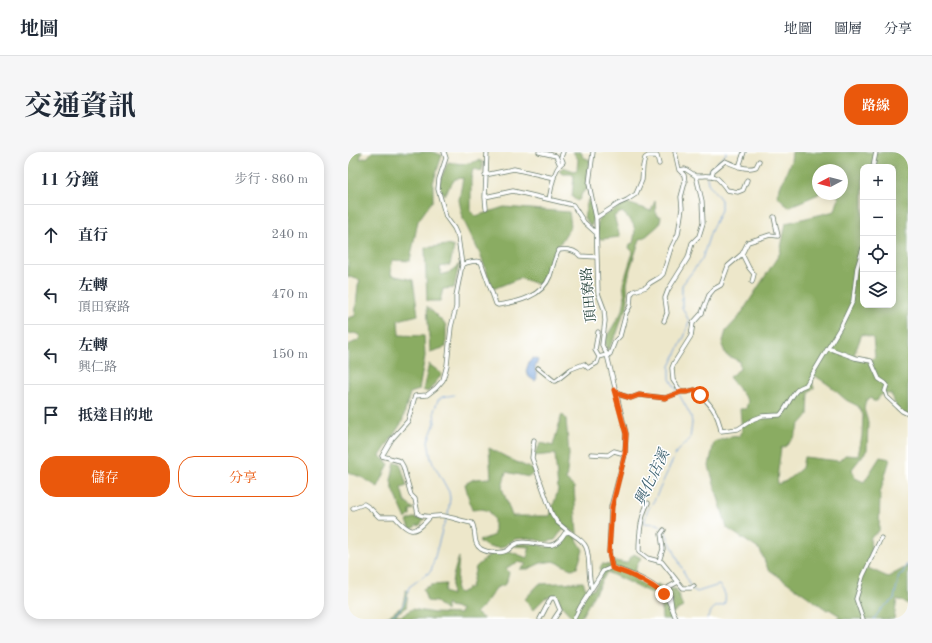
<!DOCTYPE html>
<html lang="zh-TW">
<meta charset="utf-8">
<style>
:root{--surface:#fff;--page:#f6f6f7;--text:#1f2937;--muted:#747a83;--line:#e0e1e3;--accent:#ea580c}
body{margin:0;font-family:"Old Standard TT","Noto Serif TC",serif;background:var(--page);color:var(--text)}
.controls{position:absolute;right:12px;top:12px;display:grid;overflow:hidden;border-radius:8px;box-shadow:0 2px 10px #0003}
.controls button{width:36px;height:36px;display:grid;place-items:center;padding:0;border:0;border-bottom:1px solid var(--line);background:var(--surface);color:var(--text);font:20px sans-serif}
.compass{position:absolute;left:464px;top:12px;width:36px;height:36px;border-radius:50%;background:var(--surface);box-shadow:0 2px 10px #0003;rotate:263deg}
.stop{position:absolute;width:12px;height:12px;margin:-9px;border:3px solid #ea580c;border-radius:50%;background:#fff}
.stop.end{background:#ea580c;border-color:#fff;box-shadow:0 1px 4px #0008}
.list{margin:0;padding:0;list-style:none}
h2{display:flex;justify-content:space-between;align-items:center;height:52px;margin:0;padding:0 16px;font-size:17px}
h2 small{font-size:13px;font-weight:400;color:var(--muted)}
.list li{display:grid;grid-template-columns:26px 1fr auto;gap:12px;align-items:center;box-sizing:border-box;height:60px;padding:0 16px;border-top:1px solid var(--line)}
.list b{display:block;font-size:15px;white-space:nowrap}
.list p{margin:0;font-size:13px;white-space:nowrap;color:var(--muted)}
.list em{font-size:13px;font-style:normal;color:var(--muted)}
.actions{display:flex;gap:8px;padding:12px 16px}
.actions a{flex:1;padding:9px 0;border:1px solid var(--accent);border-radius:16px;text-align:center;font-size:14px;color:var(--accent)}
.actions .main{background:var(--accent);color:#fff}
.icon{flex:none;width:22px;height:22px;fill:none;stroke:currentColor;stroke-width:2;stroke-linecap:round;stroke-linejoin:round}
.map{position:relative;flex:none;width:560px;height:467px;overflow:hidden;border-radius:16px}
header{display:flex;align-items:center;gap:24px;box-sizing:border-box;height:56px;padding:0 20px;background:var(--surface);border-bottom:1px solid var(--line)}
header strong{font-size:19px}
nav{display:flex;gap:22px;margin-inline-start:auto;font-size:14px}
.intro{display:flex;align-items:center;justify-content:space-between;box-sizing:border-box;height:96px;padding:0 24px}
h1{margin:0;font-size:28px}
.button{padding:10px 18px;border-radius:16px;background:var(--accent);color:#fff;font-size:14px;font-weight:700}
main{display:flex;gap:24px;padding:0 24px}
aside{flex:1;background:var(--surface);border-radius:16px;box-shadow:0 2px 10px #0003}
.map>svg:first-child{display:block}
.forest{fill:#8aac62;stroke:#54744b;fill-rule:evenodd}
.water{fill:#6d9dd7;stroke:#466d86}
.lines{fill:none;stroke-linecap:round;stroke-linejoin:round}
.stream{stroke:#6d9dd7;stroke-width:1}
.minor-casing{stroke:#677868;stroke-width:5}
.minor{stroke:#fff;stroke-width:3.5}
.route{stroke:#ea580c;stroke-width:5}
.labels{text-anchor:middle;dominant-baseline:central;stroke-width:3;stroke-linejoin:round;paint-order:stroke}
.street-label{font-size:14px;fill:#1f3d34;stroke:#fff}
.water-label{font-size:15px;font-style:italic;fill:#3a5f6d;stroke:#fff}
</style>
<header>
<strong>地圖</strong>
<nav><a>地圖</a><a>圖層</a><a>分享</a></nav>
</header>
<div class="intro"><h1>交通資訊</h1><a class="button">路線</a></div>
<main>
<aside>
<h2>11 分鐘<small>步行 · 860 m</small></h2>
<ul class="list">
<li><svg class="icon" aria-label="ahead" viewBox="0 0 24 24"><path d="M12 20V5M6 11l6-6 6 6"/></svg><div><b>直行</b></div><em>240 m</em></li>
<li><svg class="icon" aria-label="left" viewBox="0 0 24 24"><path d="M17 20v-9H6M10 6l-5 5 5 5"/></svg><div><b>左轉</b><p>頂田寮路</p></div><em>470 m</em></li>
<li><svg class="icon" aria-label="left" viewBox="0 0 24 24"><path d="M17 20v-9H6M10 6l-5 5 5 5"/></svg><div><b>左轉</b><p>興仁路</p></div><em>150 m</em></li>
<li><svg class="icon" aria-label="arrive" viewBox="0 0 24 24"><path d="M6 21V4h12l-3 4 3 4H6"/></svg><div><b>抵達目的地</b></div></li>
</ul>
<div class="actions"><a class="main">儲存</a><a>分享</a></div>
</aside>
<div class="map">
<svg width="560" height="467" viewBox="0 0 560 467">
<rect width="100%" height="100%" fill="#fff"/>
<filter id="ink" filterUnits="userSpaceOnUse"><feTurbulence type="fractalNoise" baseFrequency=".025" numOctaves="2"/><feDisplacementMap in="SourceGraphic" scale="8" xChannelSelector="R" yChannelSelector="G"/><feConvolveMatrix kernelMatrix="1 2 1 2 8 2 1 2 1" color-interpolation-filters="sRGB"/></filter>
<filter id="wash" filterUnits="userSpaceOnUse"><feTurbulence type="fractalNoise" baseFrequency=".012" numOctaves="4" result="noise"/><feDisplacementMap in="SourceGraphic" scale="16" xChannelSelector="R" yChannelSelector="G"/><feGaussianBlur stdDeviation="0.9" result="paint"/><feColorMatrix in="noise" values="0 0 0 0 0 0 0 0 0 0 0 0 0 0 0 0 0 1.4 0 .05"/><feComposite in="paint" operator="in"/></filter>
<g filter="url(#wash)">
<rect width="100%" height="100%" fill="#ede7ca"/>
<path class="forest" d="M0,0H14L12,7L20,5L24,0H84L94,3L85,31V48L70,69L62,109L44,108L43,123L65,128L70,163L50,168L51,183L76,184L77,204L71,238L62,241L54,270L32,304L41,312L30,335L15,326L0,320V193L11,188L12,183L6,181L0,182V166L7,164L10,134L12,128L2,125L0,126Z
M225,0H233L235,5L242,8L239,25V37L234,41L232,47L229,49L224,45L226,24L223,22H214L211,19L215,15L226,19L229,18L230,7Z
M444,0H560V264C545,260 549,253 543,242C535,241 532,242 529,249H525L523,246L518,248L516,257L520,270L519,298L504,317L507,326L516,330L532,305L542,307L532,341L531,379L522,386L523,396L520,416L540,425L560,414V452L549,447L546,467H488L492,464L481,457L479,458L420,417L412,398L379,376L361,314L366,290L382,285L392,284L394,279L392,257H398L400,249L381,225L392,217L391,209L378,203L374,193L378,179L391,165L432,101L438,71L487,59L491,45L486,42H494V18H470L471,42L440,55L429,43L443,9ZM515,15H545V153H515ZM514,182L525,186L527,205L521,210L514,208L506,203ZM466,223L481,233L498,248L510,254L515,263L514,284L510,304L497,303L491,309L456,305L454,316L438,329L430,332C428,325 432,305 433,296L438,294L446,285L452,272L460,263L461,239L466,236L464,230Z
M130,8L135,10L134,19L125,17L123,27V60L128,64L156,55L221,60L223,74L204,104L194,131L189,132L172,126L145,137L132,102L115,67L111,48L115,26L107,27L96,43L90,33L100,10C112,12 120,13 130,8Z
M240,47C244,53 248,66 243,74L236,66Z
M307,49L308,63L313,65L311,73L296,86L292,87L282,117L279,132L280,148L279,157L275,163L269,181L260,198L258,196L257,187L275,158L277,146L275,132L285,100L281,96L282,92L285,91C289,74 286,71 274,60L266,64L272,85L254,87L249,86L250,67L279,51L303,59Z
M99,93L106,95L102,113L92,115L93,123L105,119L111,112L106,136L95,137L92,149H79L77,96Z
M79,154L98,173V195L82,200Z
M81,212L94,222L80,240L75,238Z
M214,262L218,267L221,303L218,328L226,335L229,382L221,377L214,378L207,388L197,390L181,386L167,387L153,396L140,395L131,389L146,383V367L141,359L134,357L124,358L117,332L126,327L143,326L141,296L164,308L188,319L181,325L158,320L154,336L164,364H202L210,338L207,302L185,304L193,291L205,294Z
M47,310L52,311L59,334L53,336L57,350L66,357L62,358V363L58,367L45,337L43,328Z
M65,366L77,367L71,374L69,373L65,377L62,376L59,369Z
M220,382L227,384L235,398L229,416L223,417L206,409L193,411L180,417H172L179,412L170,410L158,416L161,421L158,432L148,436L139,449L128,461L136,467H32C43,465 44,460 54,455L58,438L60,439L58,456L50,460L48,464H54L64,457L86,461L112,462L113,457L101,455L99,452L98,453V459L88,450L79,449L75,437L84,433L98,432L96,440L104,443C102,432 107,416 111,405L108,439L112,441L123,435L128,415L144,401L161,399L179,406L182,395L167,394L170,392H188L198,395L209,392Z
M286,402L293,406L288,415L287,428L303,436L310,432L316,437H328L335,455L322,462L323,467H314L313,454L309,444L259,420L232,467H226L211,451L206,443L197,446L185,458L177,447L191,432L235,430L238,437L245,438L255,422L252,416L254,412L262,413L267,409L278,411Z"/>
<path class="water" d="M185,206L190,208L187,216L189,226L187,229L181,225L178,219L181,210Z"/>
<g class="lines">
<path class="stream" d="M358,22V21L378,2V0
M329,239L322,227V214L337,183L341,169L334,155V133L354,107L363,79L373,58V48L360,31L359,25
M100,363L102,346L101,340L83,307L80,289L87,271L86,259L90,248L94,245L106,243
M315,376L310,372L296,371L299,359L307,347L329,299L342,287L344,271L343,264L331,242
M317,379L342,434
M344,437L349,440L371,433C377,440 379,444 376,453C364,455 365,456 359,467
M33,467C37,465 42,465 45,463C57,455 57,448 61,435L83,419L95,375L99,366
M526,467L533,457L546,447L551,423L555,421L558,413L560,412"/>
</g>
</g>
<g filter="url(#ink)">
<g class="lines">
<g class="minor-casing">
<path id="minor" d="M96,0L98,6L91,27L90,37L98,65L106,76L110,85L114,113
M139,0L137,45L165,39L225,53L236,70L247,80
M191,0L208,4L212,13
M245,0L241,32L248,66L250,141L256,157L257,169L254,193L259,203L278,281L277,302L263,355L261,400L264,415
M391,15L396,0
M525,15L528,0
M137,23L166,17L206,26
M348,24C367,24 367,21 379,38L390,40L395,38L399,28
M364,24L365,19L377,9C386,13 398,19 408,15L411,9
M137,45L138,56
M201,47C204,36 205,17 215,10L213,5L215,0
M248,66L270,52L279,48L288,42L294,28L295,14L297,6L300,4H309L311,12
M394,102L401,116L406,122L404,130
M316,169L319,161L317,146L320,138L340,106L344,91L351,84L355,71L354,49L348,24L337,17L331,18
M250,180L247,198L251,205
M480,196L507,206L523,209L531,227L537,231L539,233L537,239L539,245L554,259L560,262
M190,216L206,229H208L223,217L236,212L240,216L249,211L251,205L262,202L267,189L272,184L278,161L282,154L283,142L286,139L298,135L302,131L312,125L315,122L323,96L330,82L334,56L333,45L337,30L336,23L331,18L327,0
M267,238L273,243L283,246L291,243L317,246L333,240H338L347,238C361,250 370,260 373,279L390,277L406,267L414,264L432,263C439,256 442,245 449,238C451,236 455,234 458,233L493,174L505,149L509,116L515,96
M333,240L325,228L324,216L326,211L343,184L345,171L354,161L361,143L366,137L373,133L380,114L394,102L400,90L422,83L430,84L426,65
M186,288L184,306L204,362L209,370L221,380
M243,302L260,303L266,299L277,302
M300,351C292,365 291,385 291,400L299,406L314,410L330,430L321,435L324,456
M5,356L16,352L22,356L31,365H47C63,383 67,382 82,365
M311,409L315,397L313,382L316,378
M330,430L335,436H343L346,434
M244,436C239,423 243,407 238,395C235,388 227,384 221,380L217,381C214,386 210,391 204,393C193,395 182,388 170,391C166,392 163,395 160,398C154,402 140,401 133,397C124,391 129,380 124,371C115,369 105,366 96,364C86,363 79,367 70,362L67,347L63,343L55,314L52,309L34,304L44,287L60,269L67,244L79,243L88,236L95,228L99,213L103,175L108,155V144L114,113C119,110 129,108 133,110L148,152L150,153C170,150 194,145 202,124C205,115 206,106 211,98C218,97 227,98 232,104L249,105
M192,467L203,446H207L212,458L206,467
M226,467L232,455L255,419L264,415C281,421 302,428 315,441C321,447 325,459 328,467
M515,467L508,447L515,424L533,386"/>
</g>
<use href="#minor" class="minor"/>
</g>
</g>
<g class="lines" filter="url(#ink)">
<path class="route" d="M316,442C300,430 283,422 264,416L261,400L264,355L277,302L278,282L266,238L273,243L283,246L291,243L317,246L333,240H338L347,238L352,243"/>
</g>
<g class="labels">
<g class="street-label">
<text transform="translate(241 143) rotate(-95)">頂田寮路</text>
</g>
<g class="water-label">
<text transform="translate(305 326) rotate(-64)">興化店溪</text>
</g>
</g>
</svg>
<div class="controls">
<button>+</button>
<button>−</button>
<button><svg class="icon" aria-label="locate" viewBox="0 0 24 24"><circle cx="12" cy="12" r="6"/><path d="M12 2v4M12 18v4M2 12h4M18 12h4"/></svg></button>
<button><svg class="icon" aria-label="layers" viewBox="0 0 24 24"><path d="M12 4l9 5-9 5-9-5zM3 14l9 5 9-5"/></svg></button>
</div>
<svg class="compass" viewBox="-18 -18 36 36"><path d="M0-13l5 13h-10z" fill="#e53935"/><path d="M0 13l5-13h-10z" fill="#747a83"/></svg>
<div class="stop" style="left:352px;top:243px"></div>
<div class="stop end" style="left:316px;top:442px"></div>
</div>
</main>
